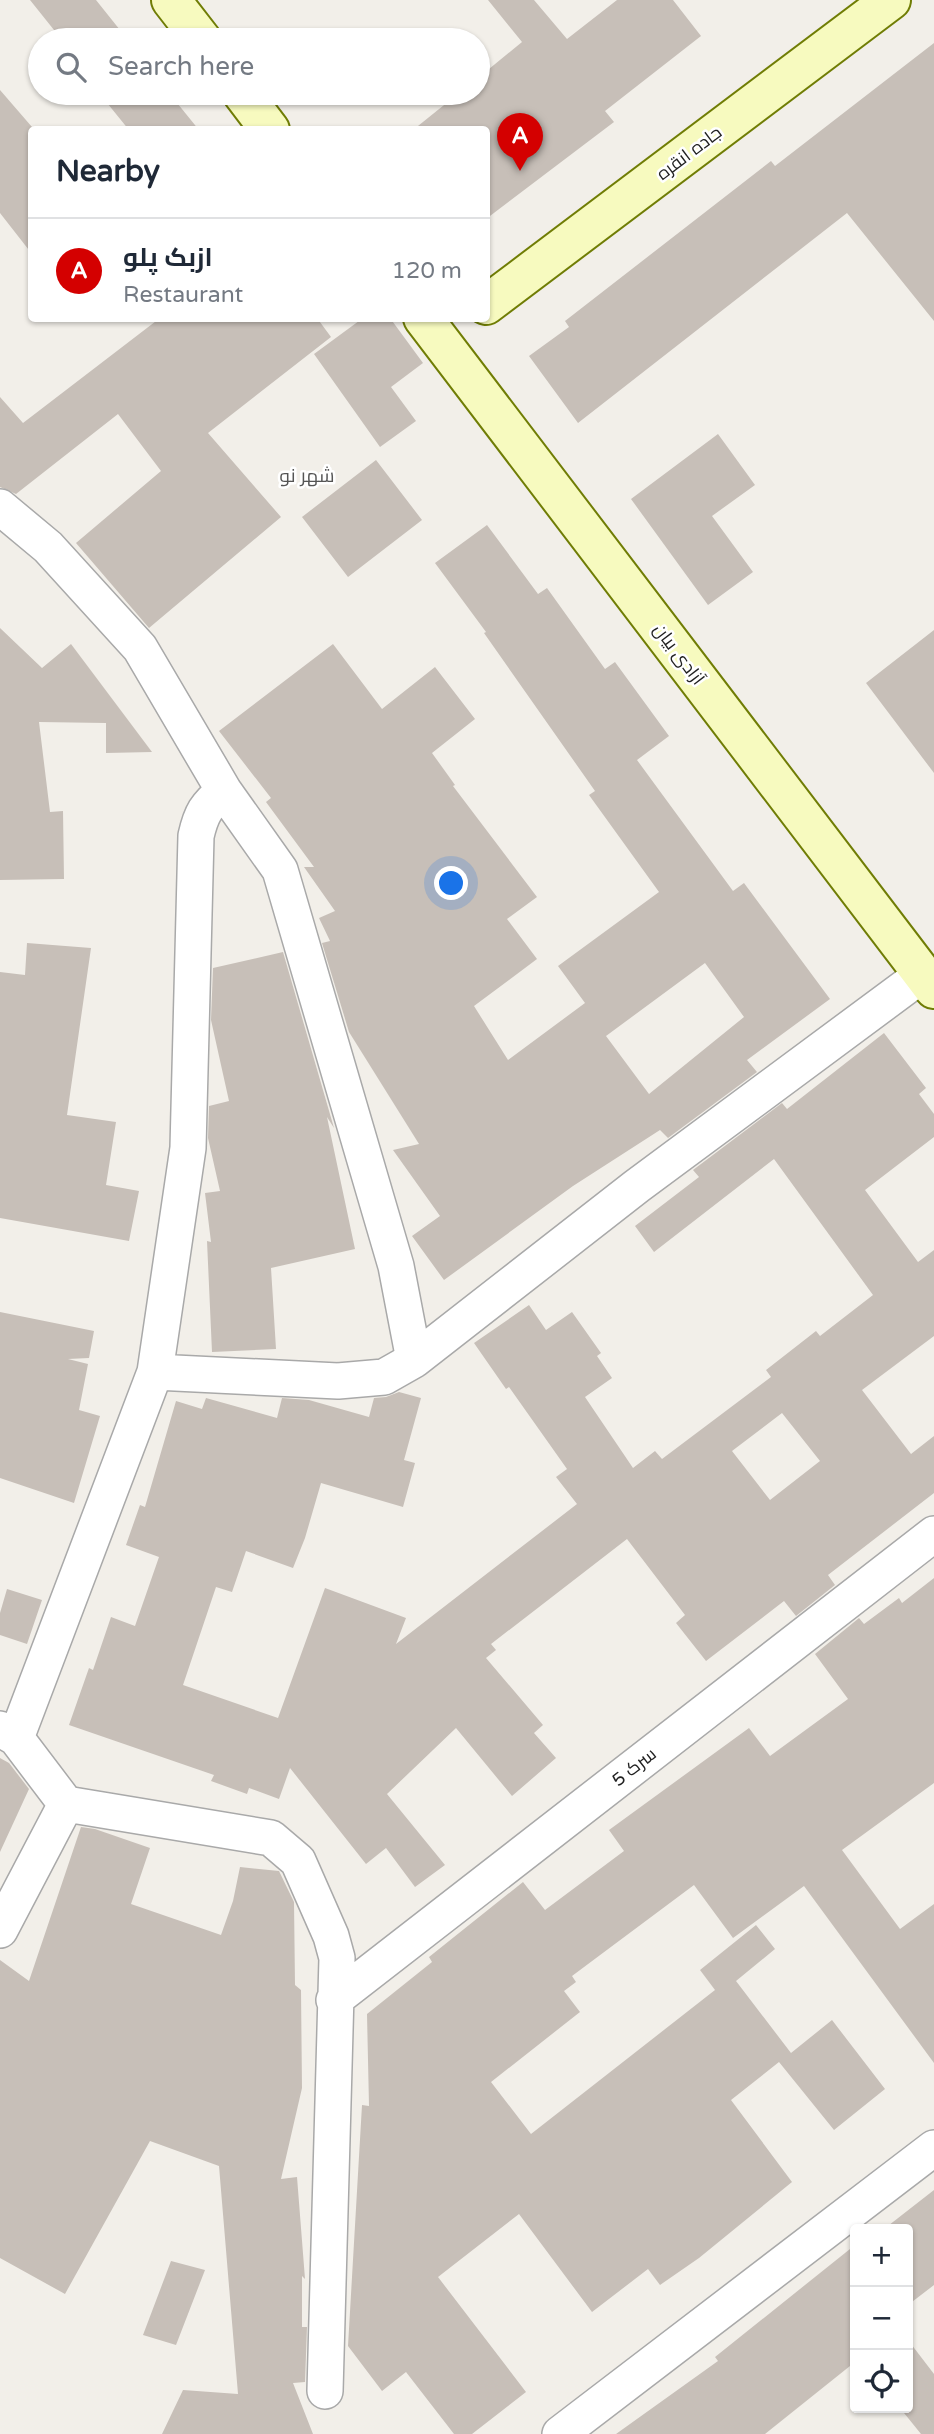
<!DOCTYPE html>
<meta charset="utf-8">
<style>
:root{--surface:#fff;--page:#f2f2f3;--text:#1f2937;--muted:#747a83;--line:#e0e1e3;--accent:#d40000}
body{margin:0;font-family:"Varela Round",Cairo,sans-serif;background:var(--page);color:var(--text)}
.controls{position:absolute;right:21px;bottom:21px;display:grid;overflow:hidden;border-radius:7px;box-shadow:0 2px 5px #0004}
.controls button{width:63px;height:63px;display:grid;place-items:center;padding:0;border:0;border-bottom:2px solid var(--line);background:var(--surface);color:var(--text);font:35px sans-serif}
.you{position:absolute;left:452px;top:884px;width:24px;height:24px;margin:-18px;border:5px solid #fff;border-radius:50%;background:#1a73e8;box-shadow:0 0 0 10px #1a73e833}
.badge{display:grid;place-items:center;width:46px;height:46px;border-radius:50%;background:var(--accent);color:#fff;font-size:23px;font-weight:700}
.pin{position:absolute;translate:-50% -58px;filter:drop-shadow(0 2px 4px #0008)}
.pin::after{content:'';position:absolute;top:37px;width:24px;height:21px;background:inherit;clip-path:polygon(0 0,100% 0,50% 100%)}
.list{margin:0;padding:0;list-style:none}
h2{display:flex;justify-content:space-between;align-items:center;height:91px;margin:0;padding:0 28px;font-size:30px}
h2 small{font-size:23px;font-weight:400;color:var(--muted)}
.list li{display:grid;grid-template-columns:46px 1fr auto;gap:21px;align-items:center;box-sizing:border-box;height:105px;padding:0 28px;border-top:2px solid var(--line)}
.list b{display:block;font-size:26px;white-space:nowrap}
.list p{margin:0;font-size:23px;white-space:nowrap;color:var(--muted)}
.list em{font-size:23px;font-style:normal;color:var(--muted)}
.icon{flex:none;width:38px;height:38px;fill:none;stroke:currentColor;stroke-width:2;stroke-linecap:round;stroke-linejoin:round}
.map{position:relative;flex:none;width:934px;height:2434px;overflow:hidden}
.search{position:absolute;background:var(--surface);box-shadow:0 2px 5px #0004;left:28px;top:28px;width:462px;height:77px;display:flex;align-items:center;gap:18px;box-sizing:border-box;padding:0 24px;border-radius:38px;color:var(--muted);font-size:26px}
.panel{position:absolute;background:var(--surface);box-shadow:0 2px 5px #0004;left:28px;top:126px;width:462px;height:196px;border-radius:7px}
.map>svg:first-child{display:block}
.building{fill:#c7bfb8;fill-rule:evenodd}
.lines{fill:none;stroke-linecap:round;stroke-linejoin:round}
.minor-casing{stroke:#a9a9a9;stroke-width:38}
.secondary-casing{stroke:#707d05;stroke-width:42}
.minor{stroke:#fff;stroke-width:35}
.secondary{stroke:#f7fabf;stroke-width:38}
.labels{text-anchor:middle;dominant-baseline:central;stroke-width:5;stroke-linejoin:round;paint-order:stroke}
.street-label{font-size:18px;fill:#222;stroke:#fff}
.neighbourhood-label{font-size:19px;fill:#555;stroke:#fff}
</style>
<div class="map">
<svg width="934" height="2434" viewBox="0 0 934 2434">
<rect width="100%" height="100%" fill="#f2efe9"/>
<path class="building" d="M30,0H96L128,40H62Z
M488,0H534L567,39L617,0H673L701,36L605,111L614,122L486,219V130H413L459,93H478V78L522,42Z
M934,43V321L847,213L578,423L529,356L569,327L565,321L771,161L775,166Z
M0,90L32,127V254L0,213Z
M99,93H169L199,130H129Z
M160,318H317L331,337L208,433L281,517L149,628L76,543L161,471L118,414L16,494L0,487V397L23,423Z
M363,318H390L423,363L391,387L416,421L380,447L314,354Z
M718,434L755,485L712,516L753,572L708,605L631,499Z
M376,460L422,520L348,577L302,517Z
M487,525L538,594L547,588L605,669L615,662L669,736L637,760L733,891L744,883L830,999L747,1060L757,1072L668,1138L660,1130L573,1186L444,1280L412,1236L440,1216L393,1150L419,1144L349,1032L322,943L330,941L319,918L335,911L304,867H314L266,802L271,798L219,731L333,644L382,709L435,667L475,719L432,753L455,785L453,786L537,897L507,919L537,959L474,1006L508,1060L585,1003L558,966L659,892L589,795L595,791L484,633L486,632L435,563ZM705,963L744,1017L649,1094L606,1036Z
M0,628L42,668L71,644L152,752L106,753V723L39,722L50,812L63,811L64,879L0,880Z
M934,630V773L866,683Z
M27,943L91,948L67,1115L116,1122L106,1185L139,1191L129,1241L0,1218V972L25,975Z
M283,952L334,1128L327,1117L355,1249L271,1268L276,1349L212,1352L207,1241L211,1242L205,1193L220,1191L208,1138L209,1106L229,1101L211,1020L213,968Z
M884,1033L926,1088L919,1094L934,1114V1137L865,1190L918,1262L934,1250V1336L862,1390L911,1454L934,1436V1493L828,1575L835,1585L796,1616L784,1601L706,1661L676,1623L685,1615L627,1539L491,1644L496,1650L486,1658L543,1725L534,1733L556,1758L512,1796L456,1728L387,1794L445,1865L415,1887L386,1848L366,1864L290,1768L279,1799L249,1788L247,1794L211,1781L214,1775L69,1725L89,1668L93,1670L111,1617L135,1626L159,1557L126,1545L140,1505L145,1507L176,1401L202,1409L206,1398L277,1418L282,1398L309,1400L369,1417L374,1398L386,1397L399,1392L421,1398L404,1460L415,1463L403,1507L321,1483L305,1538L293,1568L246,1551L232,1592L216,1587L183,1685L278,1718L325,1588L406,1618L396,1644L577,1504L556,1477L567,1469L509,1387L506,1389L474,1343L529,1305L546,1330L572,1312L601,1353L597,1356L612,1378L585,1397L633,1468L655,1451L662,1459L771,1377L766,1370L816,1331L820,1336L873,1295L774,1159L654,1252L635,1226L699,1177L693,1170L782,1103L787,1109ZM782,1413L820,1461L770,1500L732,1451Z
M0,1312L94,1331L89,1358L68,1359L88,1364L79,1410L100,1416L74,1503L0,1478Z
M934,1578V1783L842,1850L900,1929L934,1904V2063L804,1886L733,1938L694,1885L572,1976L576,1982L564,1991L580,2012L491,2082L531,2134L715,1990L700,1970L756,1925L775,1949L736,1981L791,2053L832,2020L885,2089L834,2130L779,2062L731,2100L792,2182L699,2258L660,2285L648,2269L592,2312L519,2214L438,2277L526,2392L472,2434H454L406,2372L382,2391L348,2346L362,2105L369,2106L367,2014L432,1962L429,1957L523,1882L545,1910L624,1851L609,1830L749,1728L770,1756L848,1699L815,1654L859,1618L864,1624L899,1598L902,1603Z
M7,1589L42,1600L27,1644L0,1635V1613Z
M0,1758L9,1763L29,1789L0,1852Z
M81,1827L95,1829L150,1848L131,1904L221,1935L233,1901L240,1867L279,1871L294,1902L295,1985L301,1990L302,2088L281,2179L297,2177L305,2279L302,2276V2327H307L305,2382L293,2383L313,2434H162L183,2390L238,2394L219,2166L150,2141L65,2294L0,2258V1960L29,1981Z
M934,2190V2285L908,2305V2229H884Z
M855,2245V2362L765,2434H616L718,2361L715,2357Z
M171,2261L205,2270L176,2345L143,2335Z
M908,2340L934,2374V2434H921L900,2408H908Z"/>
<g class="lines">
<g class="minor-casing">
<path id="minor" d="M0,507L48,547L140,648L224,791L280,870L396,1266L414,1360L637,1186L923,974
M155,1372L338,1381L384,1377L414,1360
M0,1729L16,1738L66,1804L271,1838L298,1861L331,1936L337,1958L325,2391
M16,1738L155,1372L188,1148L196,836C201,814 206,805 224,791
M0,1930L66,1804
M334,2000L934,1534
M560,2434L934,2148"/>
</g>
<g class="secondary-casing">
<path id="secondary" d="M171,0L202,40
M242,93L270,130
M486,305L891,0
M423,318L934,989"/>
</g>
<use href="#minor" class="minor"/>
<use href="#secondary" class="secondary"/>
</g>
<g class="labels">
<g class="street-label">
<text transform="translate(689 153) rotate(-37)">جاده انقره</text>
<text transform="translate(679 654) rotate(53)">آزادی بیان</text>
<text transform="translate(634 1767) rotate(-38)">سرک 5</text>
</g>
<g class="neighbourhood-label">
<text x="307" y="476">شهر نو</text>
</g>
</g>
</svg>
<div class="controls">
<button>+</button>
<button>−</button>
<button><svg class="icon" aria-label="locate" viewBox="0 0 24 24"><circle cx="12" cy="12" r="6"/><path d="M12 2v4M12 18v4M2 12h4M18 12h4"/></svg></button>
</div>
<div class="you"></div>
<div class="pin badge" style="left:520px;top:171px">A</div>
<div class="search"><svg class="icon" aria-label="search" viewBox="0 0 24 24"><circle cx="10" cy="10" r="6"/><path d="M15 15l6 6"/></svg>Search here</div>
<section class="panel">
<h2>Nearby<small></small></h2>
<ul class="list">
<li><span class="badge">A</span><div><b>ازبک پلو</b><p>Restaurant</p></div><em>120 m</em></li>
</ul>
</section>
</div>
